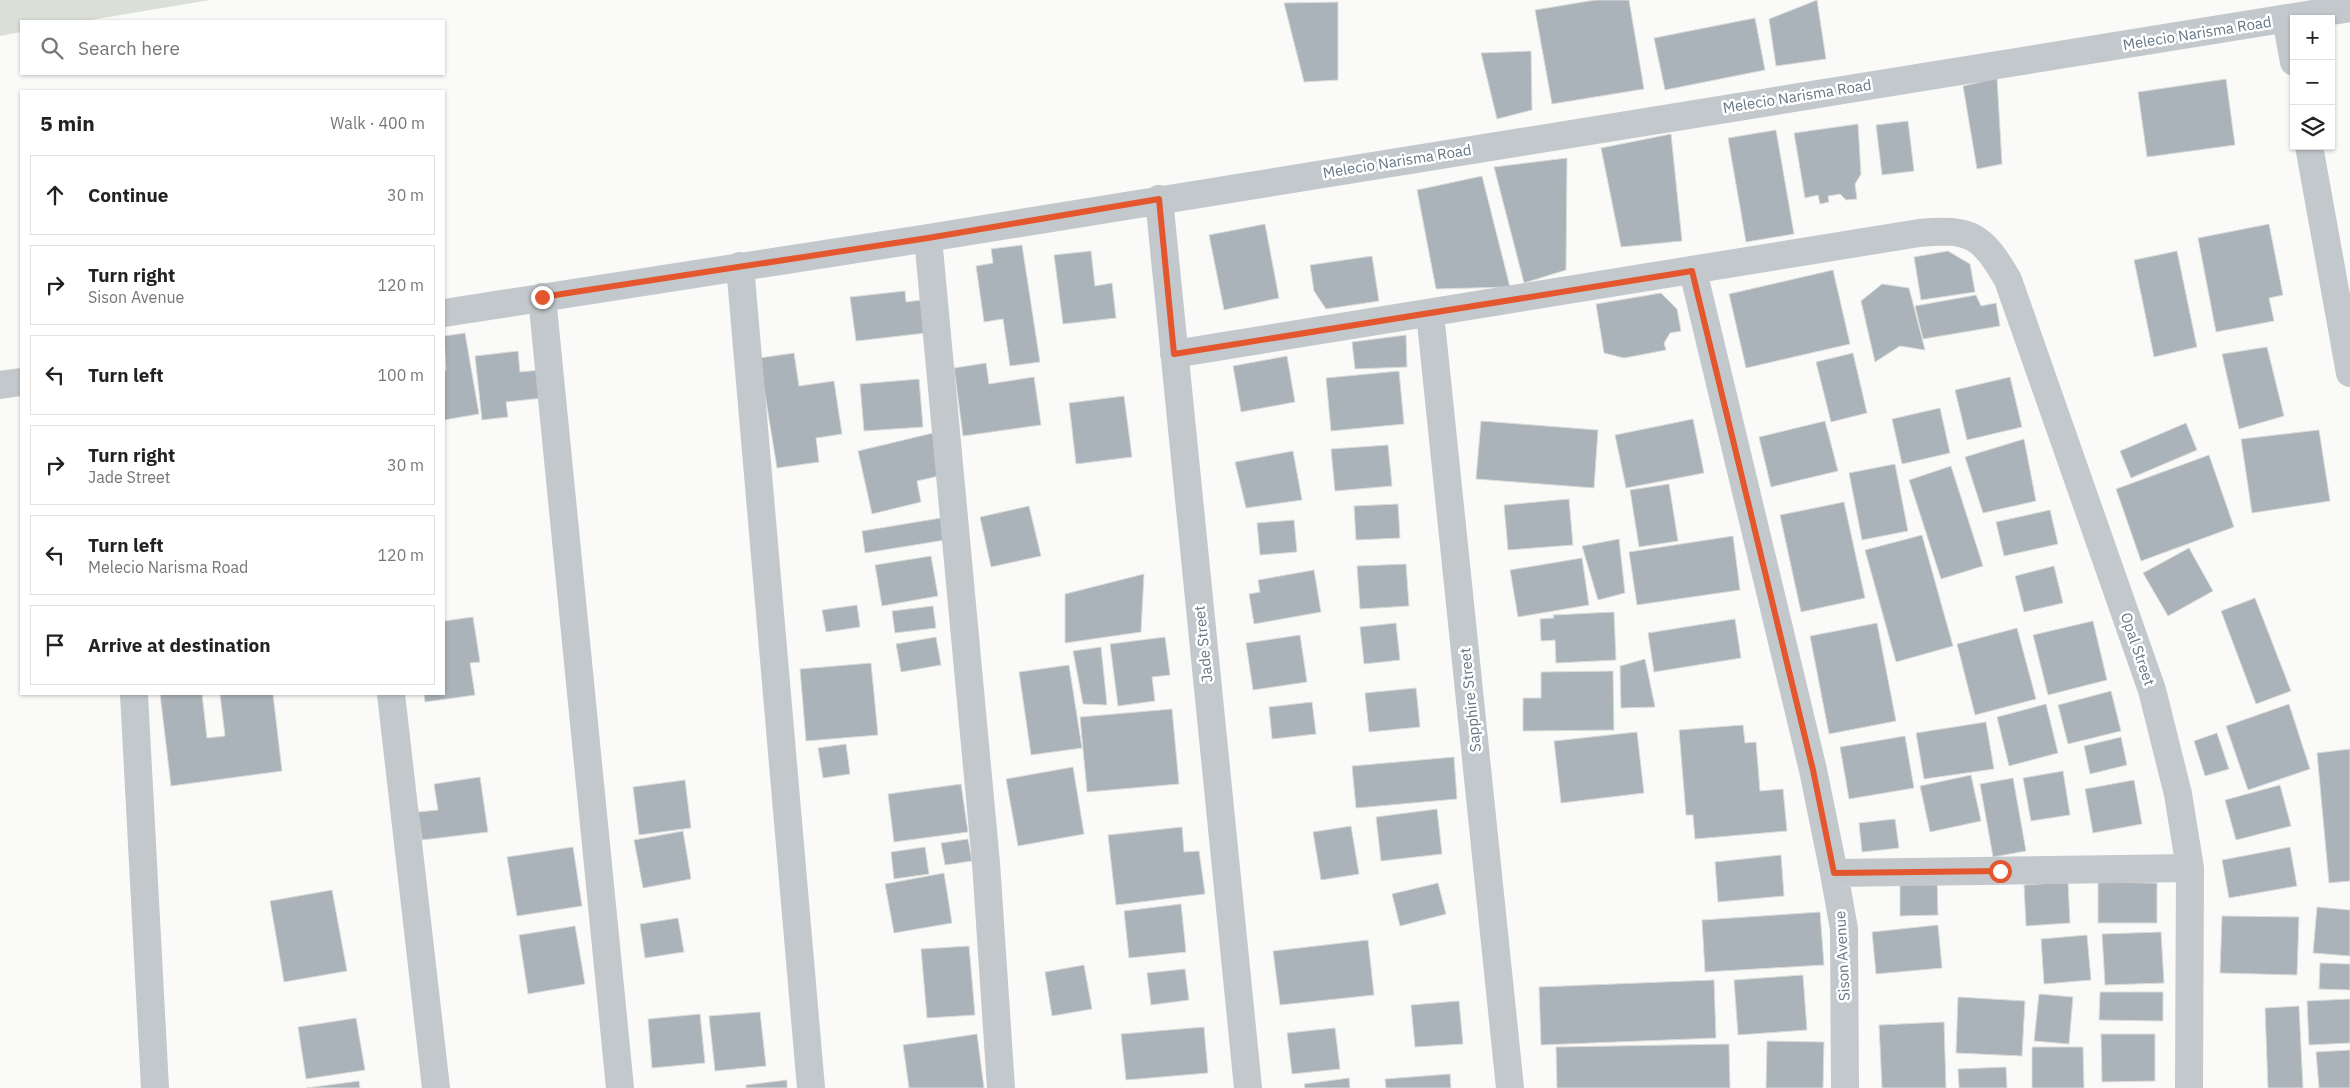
<!DOCTYPE html>
<meta charset="utf-8">
<style>
:root{--surface:#fff;--page:#f2f2f2;--text:#222;--muted:#767676;--line:#e0e0e0}
body{margin:0;font-family:"IBM Plex Sans",sans-serif;background:var(--page);color:var(--text)}
.controls{position:absolute;right:15px;top:15px;display:grid;overflow:hidden;border-radius:0px;box-shadow:0 1px 4px #0004}
.controls button{width:45px;height:45px;display:grid;place-items:center;padding:0;border:0;border-bottom:1px solid var(--line);background:var(--surface);color:var(--text);font:25px sans-serif}
.stop{position:absolute;width:15px;height:15px;margin:-11px;border:4px solid #e4572e;border-radius:50%;background:#fff}
.stop.end{background:#e4572e;border-color:#fff;box-shadow:0 1px 5px #0008}
.list{margin:0;padding:0;list-style:none}
h2{display:flex;justify-content:space-between;align-items:center;height:65px;margin:0;padding:0 20px;font-size:21px}
h2 small{font-size:16px;font-weight:400;color:var(--muted)}
.list li{display:grid;grid-template-columns:32px 1fr auto;gap:15px;align-items:center;box-sizing:border-box;height:80px;margin:0 10px 10px;padding:0 10px;border:1px solid var(--line);border-radius:0px}
.list b{display:block;font-size:19px;white-space:nowrap}
.list p{margin:0;font-size:16px;white-space:nowrap;color:var(--muted)}
.list em{font-size:16px;font-style:normal;color:var(--muted)}
.icon{flex:none;width:28px;height:28px;fill:none;stroke:currentColor;stroke-width:2;stroke-linecap:round;stroke-linejoin:round}
.map{position:relative;flex:none;width:2350px;height:1088px;overflow:hidden}
.search{position:absolute;background:var(--surface);box-shadow:0 1px 4px #0004;left:20px;top:20px;width:425px;height:55px;display:flex;align-items:center;gap:12px;box-sizing:border-box;padding:0 18px;border-radius:0px;color:var(--muted);font-size:19px}
.panel{position:absolute;background:var(--surface);box-shadow:0 1px 4px #0004;left:20px;top:90px;width:425px;height:605px;border-radius:0px}
.map>svg:first-child{display:block}
.green{fill:#dadfd7}
.building{fill:#aab3b9;stroke:#dcdcda}
.lines{fill:none;stroke-linecap:round;stroke-linejoin:round}
.minor{stroke:#c3c8cc;stroke-width:28}
.route{stroke:#e4572e;stroke-width:6}
.labels{text-anchor:middle;dominant-baseline:central;stroke-width:5;stroke-linejoin:round;paint-order:stroke}
.street-label{font-size:15px;fill:#657683;stroke:#fff}
</style>
<div class="map">
<svg width="2350" height="1088" viewBox="0 0 2350 1088">
<rect width="100%" height="100%" fill="#fafaf8"/>
<path class="green" d="M0,0H210L85,21H21V32L0,36Z"/>
<path class="building" d="M1595,0H1629L1644,89L1552,104L1535,10Z
M1817,0L1826,59L1776,66L1769,19Z
M1338,2V80L1304,82L1284,3Z
M1755,18L1765,70L1665,90L1654,38Z
M1531,51L1532,110L1497,119L1481,53Z
M1997,78L2002,164L1977,169L1963,86Z
M2226,79L2235,145L2147,157L2138,92Z
M1908,121L1914,171L1882,175L1876,125Z
M1858,124L1861,174L1855,184L1857,199L1846,200L1840,194L1828,196L1829,202L1820,204L1818,195L1805,198L1794,133Z
M1776,130L1794,234L1746,242L1728,138Z
M1671,134L1682,241L1621,247L1601,148Z
M1567,158L1566,270L1524,283L1494,167Z
M1482,176L1510,287L1436,289L1417,190Z
M1265,224L1279,298L1224,310L1209,235Z
M2269,224L2283,295L2269,298L2274,321L2216,332L2198,238Z
M1022,245L1040,362L1010,366L1003,319L984,322L976,266L993,263L991,249Z
M1091,251L1095,286L1112,283L1116,318L1063,324L1054,255Z
M1948,251L1970,264L1975,292L1921,300L1914,257Z
M2177,251L2197,347L2154,357L2134,260Z
M1372,256L1379,301L1326,309L1314,291L1310,265Z
M1833,270L1850,344L1746,368L1729,294Z
M1882,284L1909,288L1925,350L1900,346L1875,362L1861,301Z
M905,291L906,302L921,300L926,333L856,341L850,297Z
M1661,293L1677,309L1681,331L1670,333L1664,343L1666,350L1624,358L1604,353L1596,304Z
M1976,295L1981,306L1996,303L2000,326L1923,339L1915,306Z
M465,333L479,414L444,420V370H446L444,336Z
M1406,335L1407,367L1355,369L1352,342Z
M2267,347L2284,416L2239,429L2222,354Z
M518,351L520,372L540,370L543,398L506,402L508,417L482,420L475,356Z
M794,353L799,386L834,381L842,434L816,438L819,462L777,468L759,358Z
M1853,353L1867,413L1831,422L1816,362Z
M1287,356L1295,402L1241,412L1233,366Z
M986,363L989,384L1034,377L1041,425L963,436L954,368Z
M1399,371L1404,424L1331,431L1326,378Z
M2010,377L2022,427L1967,440L1955,390Z
M919,379L923,427L864,431L860,384Z
M1124,396L1132,457L1076,464L1069,403Z
M1940,408L1950,453L1902,464L1892,419Z
M1693,419L1704,473L1626,488L1615,435Z
M1481,421L1598,430L1594,488L1476,479Z
M1825,421L1838,471L1771,487L1759,437Z
M2186,423L2197,450L2131,478L2120,451Z
M2319,430L2330,501L2252,513L2241,439Z
M933,433L943,475L917,481L921,502L872,514L858,451Z
M2024,439L2036,501L1983,513L1965,457Z
M1388,445L1392,486L1335,491L1331,449Z
M1293,451L1302,500L1246,508L1235,462Z
M2209,455L2234,527L2141,561L2116,489Z
M1895,464L1908,531L1862,540L1849,473Z
M1951,466L1983,566L1941,579L1909,480Z
M1669,484L1678,541L1639,547L1630,490Z
M1569,499L1573,545L1508,550L1504,505Z
M1844,502L1865,598L1801,612L1780,515Z
M1398,504L1400,538L1356,540L1354,506Z
M1029,506L1041,556L991,567L980,517Z
M2050,510L2058,544L2004,556L1996,522Z
M941,518L945,540L865,553L862,531Z
M1294,520L1297,552L1260,555L1257,523Z
M1922,535L1953,646L1896,662L1865,550Z
M1733,536L1740,590L1637,605L1629,552Z
M1619,539L1625,593L1598,600L1582,546Z
M2189,548L2213,591L2168,616L2143,573Z
M931,556L938,596L882,606L875,565Z
M1582,558L1589,605L1518,617L1510,570Z
M1406,564L1409,606L1360,609L1357,566Z
M2054,566L2063,603L2024,612L2015,576Z
M1314,570L1321,612L1254,624L1249,594L1260,592L1258,580Z
M1144,574L1141,632L1065,643V594Z
M2255,598L2291,691L2256,704L2221,611Z
M857,605L860,627L826,632L822,610Z
M933,606L936,628L895,633L892,611Z
M1614,612L1616,660L1556,663L1555,640L1541,641L1540,619L1554,618L1553,615Z
M473,617L480,662L470,663L475,695L425,702L424,694H444V621Z
M1735,619L1741,658L1654,672L1648,633Z
M2093,621L2107,680L2048,695L2033,635Z
M1396,623L1400,660L1364,664L1360,627Z
M1877,623L1896,721L1829,734L1810,636Z
M2017,628L2036,699L1975,715L1957,644Z
M1300,635L1307,682L1253,690L1246,643Z
M936,637L941,665L901,672L896,644Z
M1165,637L1170,675L1152,677L1155,701L1118,706L1110,644Z
M1101,647L1107,705L1083,704L1073,651Z
M1645,659L1655,707L1621,708L1620,666Z
M871,663L878,735L806,741L800,669Z
M1069,665L1082,748L1031,755L1019,672Z
M1613,671L1614,730L1523,731V698H1541V672Z
M1416,688L1420,727L1369,732L1365,693Z
M2111,691L2121,731L2068,744L2058,705Z
M160,694H202L207,738L225,736L220,694H273L282,771L171,786Z
M1312,702L1316,734L1272,739L1269,707Z
M2046,704L2058,753L2009,766L1997,717Z
M2289,704L2310,769L2248,790L2226,726Z
M1172,709L1179,784L1087,792L1080,717Z
M1986,722L1994,769L1924,779L1916,733Z
M1743,725L1745,743L1756,742L1760,791L1783,789L1787,831L1695,839L1693,815H1686L1679,730Z
M1637,732L1644,793L1561,803L1554,741Z
M2217,733L2229,769L2205,776L2194,741Z
M1905,736L1914,788L1849,799L1840,747Z
M2121,737L2127,765L2090,774L2084,746Z
M846,744L850,774L823,778L818,748Z
M2350,749V881L2329,883L2317,753Z
M1454,757L1457,799L1356,808L1352,766Z
M1073,767L1084,834L1018,846L1006,779Z
M2063,771L2070,815L2031,821L2023,778Z
M1971,775L1981,821L1930,832L1920,786Z
M480,777L488,832L422,840L418,812L438,810L434,784Z
M2013,778L2026,851L1993,857L1980,784Z
M685,780L691,828L639,835L633,787Z
M2134,780L2142,824L2093,833L2085,789Z
M961,784L968,832L894,842L888,794Z
M2280,785L2291,826L2236,840L2225,800Z
M1437,809L1442,854L1381,861L1376,817Z
M1895,819L1899,848L1862,852L1859,823Z
M1351,826L1359,874L1321,880L1313,832Z
M1182,827L1184,852L1199,851L1205,894L1116,905L1108,835Z
M683,831L691,879L643,888L634,840Z
M968,839L972,861L945,865L941,843Z
M573,847L582,906L517,916L507,857Z
M925,847L929,874L894,879L891,852Z
M2290,847L2297,886L2229,898L2222,860Z
M1781,855L1784,896L1718,902L1715,862Z
M944,873L952,923L894,933L885,884Z
M1900,878H1937L1938,915L1900,916Z
M2068,882L2070,923L2026,926L2024,885Z
M2098,882L2157,883V923H2098Z
M1438,883L1446,914L1400,926L1392,894Z
M332,890L347,971L284,982L270,901Z
M1181,904L1186,952L1129,958L1124,911Z
M2317,907L2350,910V956L2313,953Z
M1820,912L1824,965L1705,972L1702,920Z
M2222,916L2299,917L2297,975L2220,973Z
M678,918L684,952L645,958L640,924Z
M1938,925L1942,968L1876,974L1872,932Z
M575,926L585,984L528,994L519,935Z
M2161,932L2164,983L2105,985L2102,934Z
M2087,935L2091,980L2044,984L2041,939Z
M1368,940L1374,995L1280,1005L1273,951Z
M969,946L975,1015L927,1018L921,949Z
M2320,963L2350,964V990L2319,989Z
M1084,965L1092,1009L1052,1016L1045,972Z
M1185,969L1189,1000L1151,1005L1147,973Z
M1803,975L1807,1030L1738,1035L1734,980Z
M1714,980L1716,1038L1541,1045L1539,987Z
M2100,992H2163V1021L2099,1020Z
M2039,994L2073,997L2069,1044L2034,1041Z
M1958,997L2025,1001L2022,1056L1956,1053Z
M2350,999V1043L2309,1045L2307,1001Z
M1459,1001L1463,1044L1415,1047L1411,1005Z
M2299,1006L2303,1088H2268L2265,1008Z
M760,1012L766,1066L715,1071L709,1016Z
M700,1014L705,1063L652,1068L648,1019Z
M356,1018L365,1070L306,1079L298,1027Z
M1944,1022L1946,1088H1882L1879,1025Z
M1204,1027L1208,1073L1126,1080L1121,1034Z
M1335,1028L1340,1069L1292,1074L1287,1033Z
M977,1034L984,1088H909L903,1045Z
M2101,1034H2155V1081L2102,1082Z
M1767,1041L1824,1042L1823,1088H1766Z
M1729,1044L1730,1088H1557L1556,1047Z
M2032,1047H2083L2084,1088H2032Z
M2350,1050V1088H2319L2316,1052Z
M2006,1067L2007,1088H1959L1958,1069Z
M1450,1074L1451,1088H1386L1385,1079Z
M1349,1078L1350,1088H1305L1304,1084Z
M787,1080V1088H746V1085Z
M359,1081L360,1088H306Z"/>
<g class="lines">
<path class="minor" d="M2286,19L2294,62
M2309,146L2350,373
M1159,199L1248,1088
M928,238L986,863L1001,1088
M740,266L811,1088
M1693,271L1813,770L1834,873L1844,929L1845,1088
M542,297L620,1088
M444,313L928,238L2350,8
M1430,313L1510,1088
M1174,354L1919,233C1971,228 1982,235 2008,280L2152,690L2178,794L2190,868L2189,1088
M0,385L21,382
M134,694L155,1088
M391,694L436,1088
M1834,873L2190,868"/>
</g>
<g class="lines">
<path class="route" d="M542,297L928,238L1159,199L1174,354L1692,271L1813,770L1834,873L2000,871"/>
</g>
<g class="labels">
<g class="street-label">
<text transform="translate(2197 33) rotate(-9)">Melecio Narisma Road</text>
<text transform="translate(1797 96) rotate(-9)">Melecio Narisma Road</text>
<text transform="translate(1397 161) rotate(-9)">Melecio Narisma Road</text>
<text transform="translate(1203 644) rotate(-96)">Jade Street</text>
<text transform="translate(2138 649) rotate(71)">Opal Street</text>
<text transform="translate(1470 700) rotate(-96)">Sapphire Street</text>
<text transform="translate(1842 956) rotate(-93)">Sison Avenue</text>
</g>
</g>
</svg>
<div class="controls">
<button>+</button>
<button>−</button>
<button><svg class="icon" aria-label="layers" viewBox="0 0 24 24"><path d="M12 4l9 5-9 5-9-5zM3 14l9 5 9-5"/></svg></button>
</div>
<div class="stop" style="left:2000px;top:871px"></div>
<div class="stop end" style="left:542px;top:297px"></div>
<div class="search"><svg class="icon" aria-label="search" viewBox="0 0 24 24"><circle cx="10" cy="10" r="6"/><path d="M15 15l6 6"/></svg>Search here</div>
<section class="panel">
<h2>5 min<small>Walk · 400 m</small></h2>
<ul class="list">
<li><svg class="icon" aria-label="ahead" viewBox="0 0 24 24"><path d="M12 20V5M6 11l6-6 6 6"/></svg><div><b>Continue</b></div><em>30 m</em></li>
<li><svg class="icon" aria-label="right" viewBox="0 0 24 24"><path d="M7 20v-9h11M14 6l5 5-5 5"/></svg><div><b>Turn right</b><p>Sison Avenue</p></div><em>120 m</em></li>
<li><svg class="icon" aria-label="left" viewBox="0 0 24 24"><path d="M17 20v-9H6M10 6l-5 5 5 5"/></svg><div><b>Turn left</b></div><em>100 m</em></li>
<li><svg class="icon" aria-label="right" viewBox="0 0 24 24"><path d="M7 20v-9h11M14 6l5 5-5 5"/></svg><div><b>Turn right</b><p>Jade Street</p></div><em>30 m</em></li>
<li><svg class="icon" aria-label="left" viewBox="0 0 24 24"><path d="M17 20v-9H6M10 6l-5 5 5 5"/></svg><div><b>Turn left</b><p>Melecio Narisma Road</p></div><em>120 m</em></li>
<li><svg class="icon" aria-label="arrive" viewBox="0 0 24 24"><path d="M6 21V4h12l-3 4 3 4H6"/></svg><div><b>Arrive at destination</b></div></li>
</ul>
</section>
</div>
